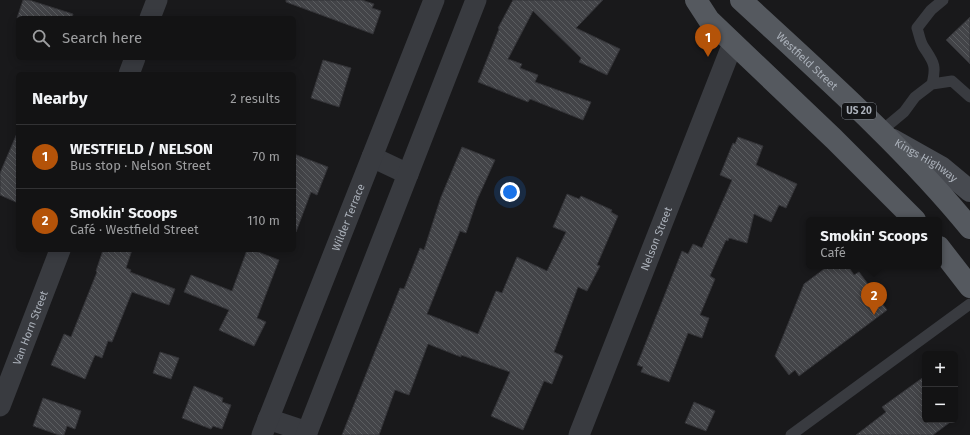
<!DOCTYPE html>
<meta charset="utf-8">
<style>
:root{--surface:#131314;--page:#1c1c1d;--text:#f1f3f6;--muted:#9d9ea0;--line:#323234;--accent:#b45309}
body{margin:0;font-family:"Fira Sans",sans-serif;background:var(--page);color:var(--text)}
.controls{position:absolute;right:12px;bottom:12px;display:grid;overflow:hidden;border-radius:6px;box-shadow:0 2px 10px #0003}
.controls button{width:36px;height:36px;display:grid;place-items:center;padding:0;border:0;border-bottom:1px solid var(--line);background:var(--surface);color:var(--text);font:20px sans-serif}
.you{position:absolute;left:510px;top:192px;width:14px;height:14px;margin:-10px;border:3px solid #fff;border-radius:50%;background:#1a73e8;box-shadow:0 0 0 6px #1a73e833}
.badge{display:grid;place-items:center;width:26px;height:26px;border-radius:50%;background:var(--accent);color:#fff;font-size:13px;font-weight:700}
.pin{position:absolute;translate:-50% -33px;filter:drop-shadow(0 1px 2px #0008)}
.pin::after{content:'';position:absolute;top:21px;width:14px;height:12px;background:inherit;clip-path:polygon(0 0,100% 0,50% 100%)}
.popup{position:absolute;left:806px;top:217px;width:136px;height:52px;box-sizing:border-box;display:grid;place-content:center;border-radius:6px;background:var(--surface);filter:drop-shadow(0 1px 3px #0005);font-size:13px;white-space:nowrap;color:var(--muted)}
.popup b{font-size:15px;color:var(--text)}
.popup::after{content:'';position:absolute;left:50%;top:100%;margin-left:-8px;border:8px solid transparent;border-top-color:var(--surface)}
.list{margin:0;padding:0;list-style:none}
h2{display:flex;justify-content:space-between;align-items:center;height:52px;margin:0;padding:0 16px;font-size:17px}
h2 small{font-size:13px;font-weight:400;color:var(--muted)}
.list li{display:grid;grid-template-columns:26px 1fr auto;gap:12px;align-items:center;box-sizing:border-box;height:64px;padding:0 16px;border-top:1px solid var(--line)}
.list b{display:block;font-size:15px;white-space:nowrap}
.list p{margin:0;font-size:13px;white-space:nowrap;color:var(--muted)}
.list em{font-size:13px;font-style:normal;color:var(--muted)}
.icon{flex:none;width:22px;height:22px;fill:none;stroke:currentColor;stroke-width:2;stroke-linecap:round;stroke-linejoin:round}
.map{position:relative;flex:none;width:970px;height:435px;overflow:hidden}
.search{position:absolute;background:var(--surface);box-shadow:0 2px 10px #0003;left:16px;top:16px;width:280px;height:44px;display:flex;align-items:center;gap:10px;box-sizing:border-box;padding:0 14px;border-radius:6px;color:var(--muted);font-size:15px}
.panel{position:absolute;background:var(--surface);box-shadow:0 2px 10px #0003;left:16px;top:72px;width:280px;height:180px;border-radius:6px}
.map>svg:first-child{display:block}
.building{fill:url(#building-back-hatch);stroke:#333337}
.lines{fill:none;stroke-linecap:round;stroke-linejoin:round}
.lane{stroke:#393b40;stroke-width:11}
.street{stroke:#393b40;stroke-width:21}
.secondary{stroke:#474a50;stroke-width:22}
.primary{stroke:#55595f;stroke-width:22}
.labels{text-anchor:middle;dominant-baseline:central;stroke-width:3.5;stroke-linejoin:round;paint-order:stroke}
.shield{fill:#131416;stroke:#7d8289;stroke-width:1}
.shield-label{font-size:10px;font-weight:bold;fill:#abb1ba}
.street-label{font-size:11px;fill:#abb1ba;stroke:#131416}
</style>
<div class="map">
<svg width="970" height="435" viewBox="0 0 970 435">
<defs>
<pattern id="building-back-hatch" width="6" height="6" patternUnits="userSpaceOnUse"><rect width="6" height="6" fill="#434448"/><path d="M-1 5l2 2M0 0l6 6M5-1l2 2" fill="none" stroke="#5b5d60"/></pattern>
</defs>
<rect width="100%" height="100%" fill="#19191b"/>
<path class="building" d="M23,0H29L73,14L72,18H17Z
M286,0H362L374,4L372,8L381,11L373,34L286,2Z
M513,0H603L576,28L620,49L607,75L579,62L581,58L533,11L508,59L522,64L520,68L538,75L535,82L591,102L583,120L530,99L528,102L478,82L499,29L498,28Z
M970,17V64L946,40Z
M323,60L351,68L339,107L311,98Z
M18,131V203L0,195V173Z
M738,137L763,146L756,165L797,184L786,208L779,205L771,222L754,214L747,243L729,238L728,241L726,240L710,276L715,279L700,315L709,318L702,338L688,333L669,382L641,372L643,367L637,365L682,251L688,254L693,244L702,248L732,180L720,175L733,143L735,144Z
M462,147L495,160L477,200L466,233L460,231L427,314L478,334L496,291L502,293L517,257L547,271L566,232L553,227L567,194L579,199L581,196L612,210L611,212L618,216L597,265L600,266L587,291L578,287L554,352L563,356L552,384L544,381L523,430L491,416L510,372L461,355V357L428,344L409,395L395,390L379,435H342L400,288L404,289L420,248L424,250L441,197Z
M294,154L328,167L317,195L311,192L296,232L294,231Z
M103,250H132L126,268L131,270L130,272L175,289L169,305L132,292L112,342L108,341L102,358L95,355L85,379L51,365L64,334L71,337L97,272L96,271Z
M247,250H253L279,260L257,318L266,322L254,346L219,330L229,310L184,292L191,275L232,291Z
M828,266H848L854,275L859,272L887,310L799,376L795,370L789,375L775,356L804,284Z
M160,352L179,358L171,379L153,373Z
M925,376V420H953L933,435H856L886,412L882,407Z
M194,386L223,398L222,402L231,405L222,429L213,426L211,429L182,418Z
M43,398L81,411L75,429L67,426L64,435H59L33,426Z
M694,402L715,411L706,431L685,423Z"/>
<g class="lines">
<path class="lane" d="M932,84C937,64 933,62 923,46C920,41 919,34 917,28L931,10L943,0
M880,132L904,112L915,97L932,84L952,81L970,97
M791,435L970,304"/>
<g class="street">
<path d="M150,18L157,0"/>
<path d="M129,74L135,58"/>
<path d="M372,157L408,174"/>
<path id="s1" d="M0,406L60,250"/>
<path d="M268,419L307,432"/>
<path id="s2" d="M262,435L434,0"/>
<path d="M306,435L476,0"/>
<path id="s3" d="M579,435L733,43"/>
</g>
<path class="secondary" id="s4" d="M893,140L941,167L970,191"/>
<g class="primary">
<path d="M696,0L709,20L834,139L915,220"/>
<path id="s5" d="M741,0C820,73 902,145 970,228"/>
<path d="M939,247L970,287"/>
</g>
</g>
<g class="labels">
<rect class="shield" x="842" y="103" width="34" height="16" rx="3"/>
<g class="shield-label">
<text x="859" y="111">US 20</text>
</g>
<g class="street-label">
<text stroke="none"><textPath href="#s5" startOffset="90">Westfield Street</textPath></text>
<text stroke="none"><textPath href="#s4" startOffset="39">Kings Highway</textPath></text>
<text stroke="none"><textPath href="#s2" startOffset="234">Wilder Terrace</textPath></text>
<text stroke="none"><textPath href="#s3" startOffset="211">Nelson Street</textPath></text>
<text stroke="none"><textPath href="#s1" startOffset="84">Van Horn Street</textPath></text>
</g>
</g>
</svg>
<div class="controls">
<button>+</button>
<button>−</button>
</div>
<div class="you"></div>
<div class="pin badge" style="left:708px;top:57px">1</div>
<div class="pin badge" style="left:874px;top:315px">2</div>
<div class="popup"><b>Smokin' Scoops</b>Café</div>
<div class="search"><svg class="icon" aria-label="search" viewBox="0 0 24 24"><circle cx="10" cy="10" r="6"/><path d="M15 15l6 6"/></svg>Search here</div>
<section class="panel">
<h2>Nearby<small>2 results</small></h2>
<ul class="list">
<li><span class="badge">1</span><div><b>WESTFIELD / NELSON</b><p>Bus stop · Nelson Street</p></div><em>70 m</em></li>
<li><span class="badge">2</span><div><b>Smokin' Scoops</b><p>Café · Westfield Street</p></div><em>110 m</em></li>
</ul>
</section>
</div>
